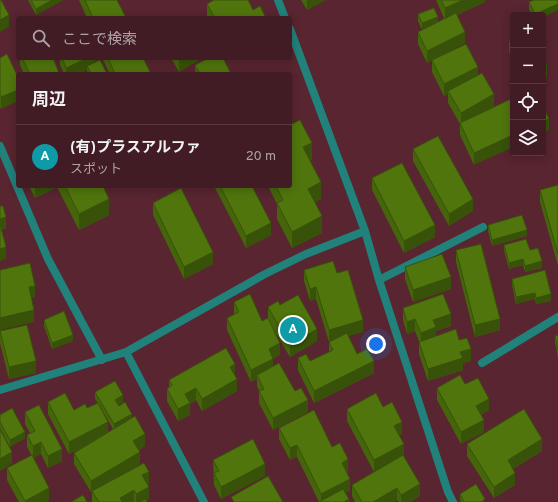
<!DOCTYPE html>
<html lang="ja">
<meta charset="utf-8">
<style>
:root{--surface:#421c24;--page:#4c2931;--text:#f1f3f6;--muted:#aea1a6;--line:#5a3a41;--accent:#55cec5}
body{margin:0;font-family:Overpass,"Noto Sans JP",sans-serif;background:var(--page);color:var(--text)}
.controls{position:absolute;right:12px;top:12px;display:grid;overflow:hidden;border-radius:4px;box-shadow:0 2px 10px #0003}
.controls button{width:36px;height:36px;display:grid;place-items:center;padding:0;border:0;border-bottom:1px solid var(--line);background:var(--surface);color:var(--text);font:20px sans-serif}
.you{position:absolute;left:376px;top:344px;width:14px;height:14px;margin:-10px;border:3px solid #fff;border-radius:50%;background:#1a73e8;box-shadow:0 0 0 6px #1a73e833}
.badge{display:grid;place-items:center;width:26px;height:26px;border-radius:50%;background:var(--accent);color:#fff;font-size:13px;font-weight:700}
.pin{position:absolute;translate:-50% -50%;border:2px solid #fff;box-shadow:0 1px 4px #0006}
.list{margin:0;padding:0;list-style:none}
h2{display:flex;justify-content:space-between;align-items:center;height:52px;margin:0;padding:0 16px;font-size:17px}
h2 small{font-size:13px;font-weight:400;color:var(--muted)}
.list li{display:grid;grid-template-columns:26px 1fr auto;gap:12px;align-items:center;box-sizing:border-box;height:64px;padding:0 16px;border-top:1px solid var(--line)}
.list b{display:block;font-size:15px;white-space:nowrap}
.list p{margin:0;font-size:13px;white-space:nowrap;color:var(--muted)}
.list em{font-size:13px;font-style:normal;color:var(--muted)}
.icon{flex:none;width:22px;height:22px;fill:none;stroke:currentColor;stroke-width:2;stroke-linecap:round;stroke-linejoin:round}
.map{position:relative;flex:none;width:558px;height:502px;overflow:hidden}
.search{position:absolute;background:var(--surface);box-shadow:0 2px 10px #0003;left:16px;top:16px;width:276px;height:44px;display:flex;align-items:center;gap:10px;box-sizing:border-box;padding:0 14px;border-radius:4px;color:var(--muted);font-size:15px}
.panel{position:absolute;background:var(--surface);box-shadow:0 2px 10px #0003;left:16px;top:72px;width:276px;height:116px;border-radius:4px}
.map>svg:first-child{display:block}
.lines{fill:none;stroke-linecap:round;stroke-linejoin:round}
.minor{stroke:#21817b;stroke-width:8}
.wall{fill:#45650b;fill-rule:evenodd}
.shaded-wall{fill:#385209}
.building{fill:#50750d;stroke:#385209}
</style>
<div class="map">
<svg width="558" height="502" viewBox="0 0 558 502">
<rect width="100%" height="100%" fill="#582530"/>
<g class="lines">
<path class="minor" d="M278,0L285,18
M290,29L365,231L379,280L448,492L453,502
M0,146L48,259L102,360
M379,280L483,227
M126,352L204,502
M482,363L558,317
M0,390L126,352L265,274L306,254L365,231"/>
</g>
<path class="wall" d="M28,0H63L36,15Z
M79,0H117L126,18H87Z
M301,0H325L307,10Z
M436,0H485V2L457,15L465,43L427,63L418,44V32L422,30L418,21V14L438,22L444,18Z
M529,2L558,10L543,17V15H532L529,9Z
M207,4L253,10L265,18H209L207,16Z
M513,38V60L509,52V40Z
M7,54L1,109L0,107V58Z
M20,58H53L59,74H24L20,65Z
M60,58H95V62L107,74H87V70L79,74H64L60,65Z
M102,58H143L151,74H110Z
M171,58H202L179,72Z
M432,60L478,75L494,106L485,111L474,165L460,135V124L448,103V94L444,96L432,72Z
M195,65L231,74H197L195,71Z
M290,125L312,160H310L321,199L315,202L322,233L292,248L277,219V204L268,186H290Z
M413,149L473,211L449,226L413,161Z
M372,178L435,237L404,253L372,190Z
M558,185V266L540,202V190Z
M29,186H103L109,215L79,230L57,187L35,198Z
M214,186H252L271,235L246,248Z
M153,203L213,264L184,279L153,215Z
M488,225L527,236L492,246L488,231Z
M504,245L530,250L542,268L525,272L523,265L509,269L504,251Z
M456,250L500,330L475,337L456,262Z
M405,267L451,289L413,302L405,279Z
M304,270L337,273L363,332L348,336L357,354L374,373L314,403L298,370V358L310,361L329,352V342L316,299L310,301L304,281Z
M512,279L551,301L536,304L535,299L516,304L512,285Z
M234,302L262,321L268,318V307L280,305L317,341L290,357L273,329L280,355L273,359V366L295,391L308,412L273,430L259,403V391L257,386V379L251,382L227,330V318L234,315Z
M403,308L451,326L436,331V336L459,340L471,361L463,363V370L428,381L419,354V341L415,331L407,334L403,320Z
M44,320L73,341L52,349L44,326Z
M0,331L36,373L9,379L0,343Z
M558,335V357L555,343V336Z
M235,375L237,391L202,411L196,400L190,404V415L178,421L167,401V389L169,387V380Z
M437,388L489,410L481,415L484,432L461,444L437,400Z
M95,392L123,402L118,405L132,418L145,446L139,450L140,464L107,483L149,484H148L149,499L146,501L147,502H92V492H91L74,464V453L86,446L69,454L48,414V402L74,410L87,408L98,403L95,399ZM103,412L113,429L108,432Z
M347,409L402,434L399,435L404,456L420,496L410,502H399L397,500L394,502H355L352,496V485L374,472L347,421Z
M25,412L62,461L48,468L41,454L33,458L27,447V435L30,433L25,424Z
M0,415L25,438L10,447L0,428Z
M279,428L332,447L348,471L346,472L350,491L345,493L349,502H319L297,457L290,460L279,439Z
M467,444L542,451L513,469L515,485L494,498L467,456Z
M213,460L265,476L221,499L214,485Z
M7,468L49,500L45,502H19L7,480Z
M460,494L485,502H461L460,500Z"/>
<path class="shaded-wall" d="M52,0H63L36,15V9Z
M307,0H325L307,10Z
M463,0H485V2L445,20V8Z
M558,4V10L543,17V15H535Z
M9,15V27L0,32V20Z
M438,17V23L422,30V23Z
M465,32V43L427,63V51Z
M88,58H95V66H87V70L79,74H66V68Z
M182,58H202L179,72V60Z
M547,65V77L543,79V67Z
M478,67V79L448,91V94L444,96V84Z
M18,90V101L1,109V97Z
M494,94V106L461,125V113Z
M292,108V119L290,120V109Z
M549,119V130L543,133V121Z
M513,135V147L474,165V153Z
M312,143V160L303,164V147Z
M321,182V199L308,205V189Z
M35,186H57V187L35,198Z
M109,199V215L79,230V214Z
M473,199V211L449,226V214Z
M322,216V233L292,248V232Z
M6,217V229L0,230V219Z
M271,223V235L246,248V236Z
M435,225V237L404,253V241Z
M527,230V236L492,246V240Z
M6,247V259L0,261V249Z
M213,252V264L184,279V267Z
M523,259V265L509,269V263Z
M542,261V268L525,272V266Z
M451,277V289L413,302V290Z
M35,286V297L29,299V287Z
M316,287V299L310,301V289Z
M535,293V299L516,304V297Z
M551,294V301L536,304V298Z
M34,310V322L0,330V318Z
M451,314V326L436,331V339L421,345V333L433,320Z
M415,319V331L407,334V322Z
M500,319V330L475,337V325Z
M363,320V332L329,342V330Z
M317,329V341L290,357V345Z
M73,335V341L52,349V343Z
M280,343V355L269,361V349Z
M471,349V361L463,363V370L428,381V369L460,352Z
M273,359V371L257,375V379L251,382V370Z
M36,361V373L9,379V367Z
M374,361V373L314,403V391Z
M235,364V375L230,367Z
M237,379V391L202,411V399Z
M196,388V400L190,404V415L178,421V409L185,394Z
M123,395V402L115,406V400Z
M489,399V410L476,418V406Z
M308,400V412L273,430V418Z
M132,414V420L114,431V424Z
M484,420V432L461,444V432Z
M108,422V434L69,454V442Z
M402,422V434L394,438V426Z
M25,432V438L10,447V440Z
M145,434V446L133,453V441Z
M542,439V451L508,472V460Z
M41,442V454L33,458V446Z
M404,444V456L374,472V460Z
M297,445V457L290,460V448Z
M62,449V461L48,468V456Z
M12,452V464L0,471V459Z
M140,452V464L91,492V481Z
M348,459V471L342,475V463Z
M265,464V476L221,499V487Z
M149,472V484L142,487V475Z
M515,473V485L494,498V487Z
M350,479V491L328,502H321V494Z
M420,484V496L410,502H401V495Z
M149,487V499L143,502H136V494Z
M49,488V500L45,502H25V501Z
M397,488V500L394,502H373Z
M134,490V502H120V498Z
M349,499V502H345V501Z"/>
<path class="building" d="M0,0H1L9,15L0,20Z
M31,0H52L36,9Z
M85,0H117L126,18H93Z
M214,0H248L253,10L260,6L265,16L261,18H215L207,4Z
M441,0H463L445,8Z
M534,0H558V4L535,14L529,2Z
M434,8L438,17L422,23L418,14Z
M456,13L465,32L427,51L418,32Z
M513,38V48L509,40Z
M466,44L478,67L444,84L432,60Z
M7,54L18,77V90L1,97L0,95V58Z
M543,57L547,65L543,67Z
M22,58H53L59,73L58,74H30Z
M62,58H88L66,68Z
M108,58H143L151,74H115Z
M209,58H223L231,74H200L195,65Z
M100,60L107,74H91L87,66Z
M482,73L494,94L461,113L448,91Z
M513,98V135L474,153L460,123Z
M543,106L549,119L543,121Z
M300,120L312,143L303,147L321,182L308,189L322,216L292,232L277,203L283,200L276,186H290V125Z
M438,136L473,199L449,214L413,149Z
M402,163L435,225L404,241L372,178Z
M558,185V254L540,190Z
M65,186H103L109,199L79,214Z
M220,186H252L271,223L246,236Z
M181,188L213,252L184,267L153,203Z
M0,206H3L6,217L0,219Z
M522,215L527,230L492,240L488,225Z
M0,224L6,247L0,249Z
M526,239L530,250L538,248L542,261L525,266L523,259L509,263L504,245Z
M481,244L500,319L475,325L456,250Z
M442,254L451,277L413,290L405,267Z
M333,261L337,273L348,270L363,320L329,330L316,287L310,289L304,270Z
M30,263L35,286L29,287L34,310L0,318V270Z
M545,270L551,294L536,298L535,293L516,297L512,279Z
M250,294L262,321L268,318L280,343L269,349L273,359L251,370L227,318L239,312L234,302Z
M443,294L451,314L433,320L436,327L421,333L415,319L407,322L403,308Z
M298,295L317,329L290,345L268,307L278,301L280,305Z
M64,311L73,335L52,343L44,320Z
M27,325L36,361L9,367L0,331Z
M456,329L459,340L467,338L471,349L460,352L463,358L428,369L419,342Z
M347,333L357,354L367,349L374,361L314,391L298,358L306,354L310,361L333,350L329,342Z
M558,335V350L555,336Z
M226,348L235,364L230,367L237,379L202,399L196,388L185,394L190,403L178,409L167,389L172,385L169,380Z
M279,363L295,391L301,388L308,400L273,418L259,391L264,389L257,375Z
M460,375L465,384L478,378L489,399L476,406L484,420L461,432L437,388Z
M115,381L123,395L115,400L119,406L125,402L132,414L114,424L95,392Z
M65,393L74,410L85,404L87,408L98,403L108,422L69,442L48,402Z
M376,393L383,407L392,402L402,422L394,426L404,444L374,460L347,409Z
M39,405L62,449L48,456L41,442L33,446L27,435L35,431L25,412Z
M12,408L25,432L10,440L0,422V415Z
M524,409L542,439L508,460L515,473L494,487L467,444Z
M314,410L332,447L340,443L348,459L342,463L350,479L321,494L297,445L290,448L279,428Z
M135,416L145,434L133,441L140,452L91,481L74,453Z
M0,429L12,452L0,459Z
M253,439L265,464L221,487L214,473L219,471L213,460Z
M32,455L49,488L25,501L7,468Z
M403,455L420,484L401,495L397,488L373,502H362L352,485Z
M144,463L149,472L142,475L149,487L136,494L134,490L120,498L122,501L121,502H99L92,491Z
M268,476L283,502H234L231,497Z
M476,484L485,499L481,502H464L460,494Z
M343,489L349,499L345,501V502H319Z
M83,495L87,502H71Z
M145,499L147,502H140Z"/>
</svg>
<div class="controls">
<button>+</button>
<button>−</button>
<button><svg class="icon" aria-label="locate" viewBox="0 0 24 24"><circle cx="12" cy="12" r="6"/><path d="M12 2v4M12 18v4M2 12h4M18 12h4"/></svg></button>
<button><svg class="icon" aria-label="layers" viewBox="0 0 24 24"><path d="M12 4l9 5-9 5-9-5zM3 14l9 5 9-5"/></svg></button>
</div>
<div class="you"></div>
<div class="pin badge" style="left:293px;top:330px;background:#0f9aa8">A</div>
<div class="search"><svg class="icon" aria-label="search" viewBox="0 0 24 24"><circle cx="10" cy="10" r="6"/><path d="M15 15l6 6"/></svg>ここで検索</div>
<section class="panel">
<h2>周辺<small></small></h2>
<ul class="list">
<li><span class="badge" style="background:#0f9aa8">A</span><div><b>(有)プラスアルファ</b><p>スポット</p></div><em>20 m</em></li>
</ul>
</section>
</div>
